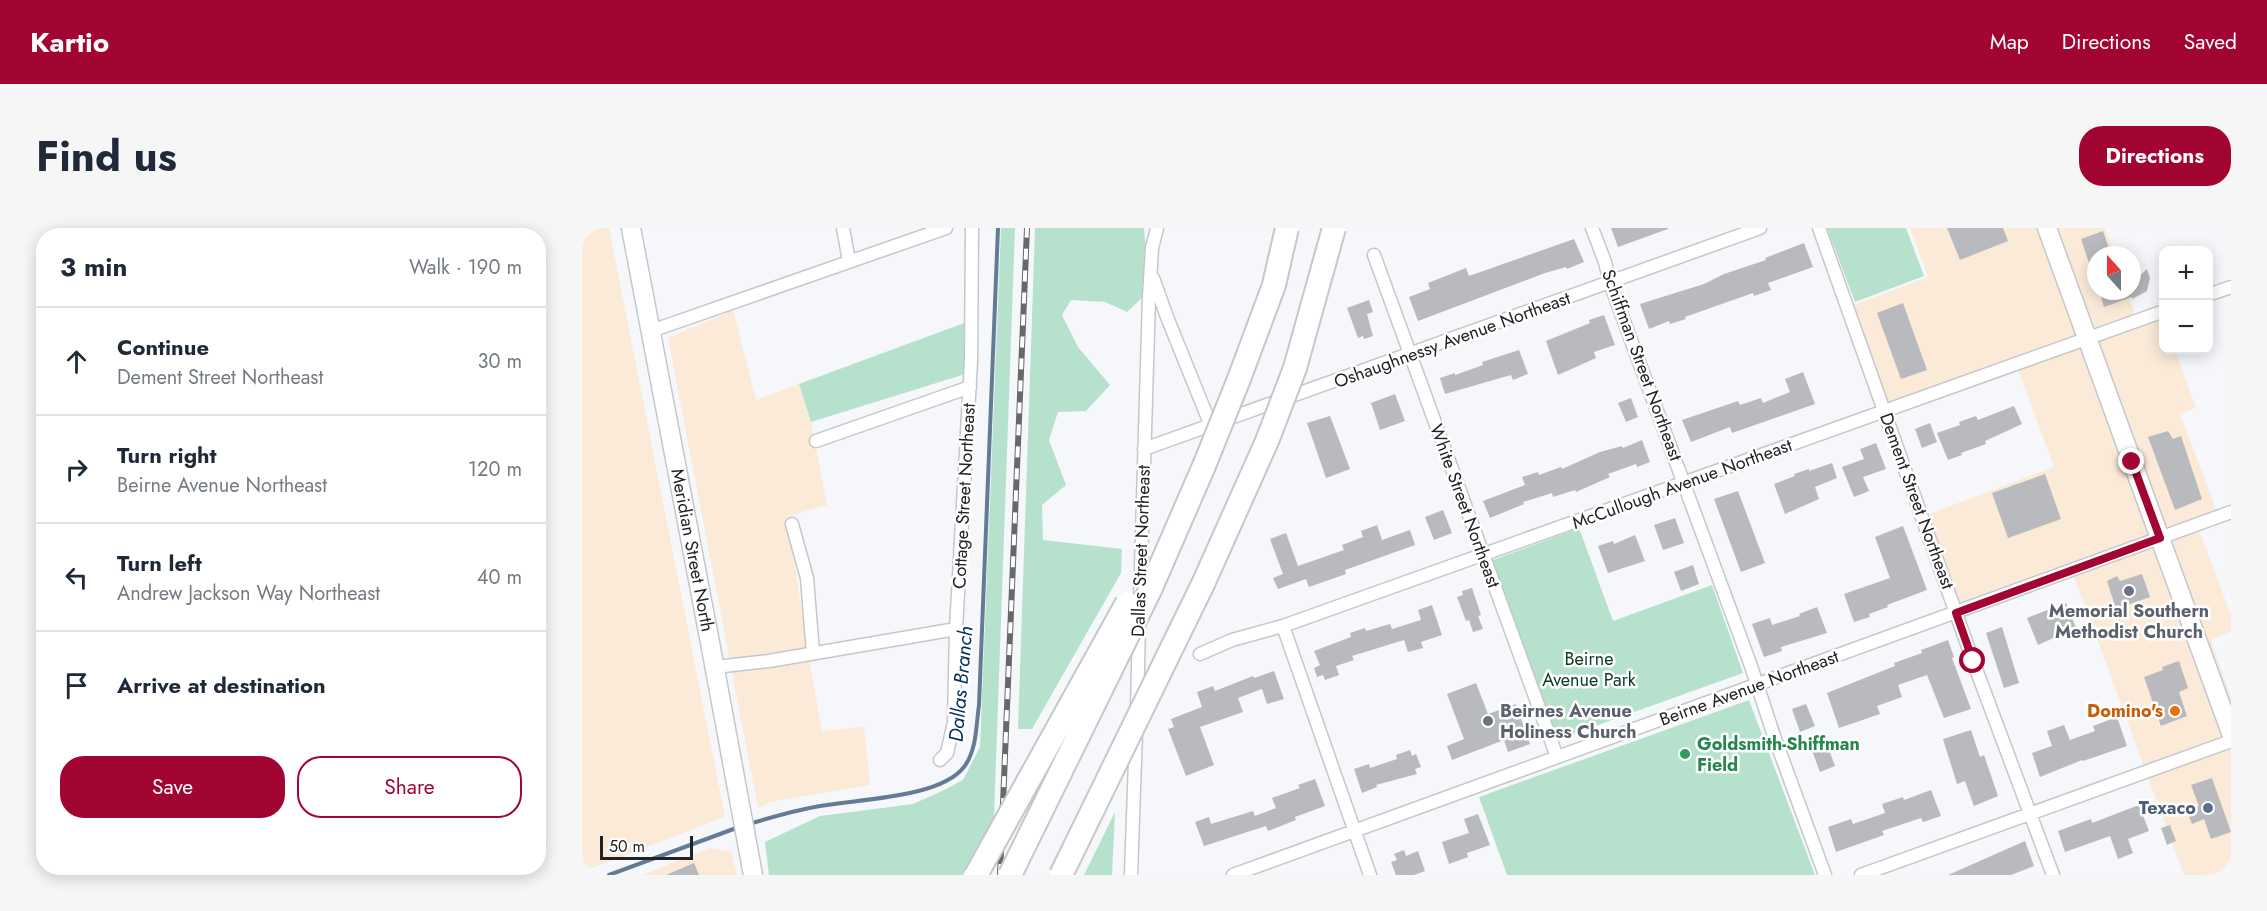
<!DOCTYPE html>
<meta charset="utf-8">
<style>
:root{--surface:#fff;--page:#f6f6f7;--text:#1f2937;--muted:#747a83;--line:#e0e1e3;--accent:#a30532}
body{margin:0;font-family:Jost,sans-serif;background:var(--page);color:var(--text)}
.controls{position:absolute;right:18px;top:18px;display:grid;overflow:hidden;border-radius:12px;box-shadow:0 3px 15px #0003}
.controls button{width:54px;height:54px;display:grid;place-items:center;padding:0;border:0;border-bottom:2px solid var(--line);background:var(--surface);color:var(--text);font:30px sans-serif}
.compass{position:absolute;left:1505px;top:18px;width:54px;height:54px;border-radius:50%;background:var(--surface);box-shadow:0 3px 15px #0003;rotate:339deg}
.scale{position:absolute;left:18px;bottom:15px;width:93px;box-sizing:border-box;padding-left:6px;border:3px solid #212223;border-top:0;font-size:16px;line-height:21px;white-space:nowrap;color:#212223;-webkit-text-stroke:4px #fff;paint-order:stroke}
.stop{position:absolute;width:18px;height:18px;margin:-14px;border:4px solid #a30532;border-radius:50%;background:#fff}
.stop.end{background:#a30532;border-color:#fff;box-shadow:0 2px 6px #0008}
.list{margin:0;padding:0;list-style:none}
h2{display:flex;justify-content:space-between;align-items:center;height:78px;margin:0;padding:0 24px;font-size:26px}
h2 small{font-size:20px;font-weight:400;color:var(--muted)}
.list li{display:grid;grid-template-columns:39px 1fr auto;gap:18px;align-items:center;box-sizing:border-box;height:108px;padding:0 24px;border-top:2px solid var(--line)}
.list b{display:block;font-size:22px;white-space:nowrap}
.list p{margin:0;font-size:20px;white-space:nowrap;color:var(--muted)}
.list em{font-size:20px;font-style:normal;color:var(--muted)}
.actions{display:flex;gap:12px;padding:18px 24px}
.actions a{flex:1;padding:14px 0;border:2px solid var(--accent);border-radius:24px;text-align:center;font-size:21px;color:var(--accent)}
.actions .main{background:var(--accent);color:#fff}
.icon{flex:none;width:33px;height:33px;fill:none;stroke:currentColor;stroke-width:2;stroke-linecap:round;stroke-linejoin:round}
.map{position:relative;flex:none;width:1649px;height:647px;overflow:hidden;border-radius:24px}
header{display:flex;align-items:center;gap:36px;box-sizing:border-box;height:84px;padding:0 30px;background:var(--accent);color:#fff}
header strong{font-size:28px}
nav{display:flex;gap:33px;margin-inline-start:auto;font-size:21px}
.intro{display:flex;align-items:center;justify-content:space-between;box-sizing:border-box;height:144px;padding:0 36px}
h1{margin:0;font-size:42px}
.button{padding:15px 27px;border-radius:24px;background:var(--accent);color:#fff;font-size:21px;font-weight:700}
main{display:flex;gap:36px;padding:0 36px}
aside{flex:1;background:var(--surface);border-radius:24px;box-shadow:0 3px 15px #0003}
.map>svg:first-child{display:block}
.commercial{fill:#fbead8}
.green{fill:#b6e2cd}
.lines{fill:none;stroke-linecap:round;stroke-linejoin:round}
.stream{stroke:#647b96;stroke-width:4}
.building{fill:#b9babe}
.street-casing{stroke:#c5c7cb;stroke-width:15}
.secondary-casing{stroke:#c5c7cb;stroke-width:21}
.street{stroke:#fff;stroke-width:12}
.secondary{stroke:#fff;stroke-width:18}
.rail-casing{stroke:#67686a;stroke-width:6}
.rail{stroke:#fff;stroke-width:4;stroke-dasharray:11;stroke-linecap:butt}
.highway-bridge-casing{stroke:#c5c7cb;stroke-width:26;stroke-linecap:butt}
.highway-bridge{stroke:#fff;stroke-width:22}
.route{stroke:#a30532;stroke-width:8}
.worship-dot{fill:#6b7280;stroke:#fff;stroke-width:2}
.food-dot{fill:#e8710a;stroke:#fff;stroke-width:2}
.leisure-dot{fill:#2e9e5b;stroke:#fff;stroke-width:2}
.service-dot{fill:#5c6f8a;stroke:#fff;stroke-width:2}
.labels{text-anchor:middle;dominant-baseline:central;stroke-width:5;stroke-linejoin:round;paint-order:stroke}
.street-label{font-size:18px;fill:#212223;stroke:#fff}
.worship-label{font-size:18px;font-weight:bold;fill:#5b616d;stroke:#fff}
.park-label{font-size:18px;fill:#093927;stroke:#fff}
.food-label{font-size:18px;font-weight:bold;fill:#c56008;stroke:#fff;text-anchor:end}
.leisure-label{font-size:18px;font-weight:bold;fill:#27864d;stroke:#fff;text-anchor:start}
.service-label{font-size:18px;font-weight:bold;fill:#4e5e75;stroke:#fff;text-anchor:end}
.water-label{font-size:20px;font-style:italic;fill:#002f5f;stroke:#fff}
</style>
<header>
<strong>Kartio</strong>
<nav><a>Map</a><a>Directions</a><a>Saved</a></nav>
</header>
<div class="intro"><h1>Find us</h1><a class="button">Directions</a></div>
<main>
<aside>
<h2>3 min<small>Walk · 190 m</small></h2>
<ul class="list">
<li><svg class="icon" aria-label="ahead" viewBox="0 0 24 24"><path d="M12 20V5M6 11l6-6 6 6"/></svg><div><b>Continue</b><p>Dement Street Northeast</p></div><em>30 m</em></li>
<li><svg class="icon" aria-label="right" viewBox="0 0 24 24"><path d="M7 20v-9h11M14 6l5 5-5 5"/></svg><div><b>Turn right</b><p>Beirne Avenue Northeast</p></div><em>120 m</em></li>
<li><svg class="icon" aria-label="left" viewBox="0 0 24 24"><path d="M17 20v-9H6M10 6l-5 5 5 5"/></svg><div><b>Turn left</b><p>Andrew Jackson Way Northeast</p></div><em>40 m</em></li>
<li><svg class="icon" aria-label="arrive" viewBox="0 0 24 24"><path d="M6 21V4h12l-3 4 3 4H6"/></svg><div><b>Arrive at destination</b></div></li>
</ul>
<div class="actions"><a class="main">Save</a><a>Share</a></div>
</aside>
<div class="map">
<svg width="1649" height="647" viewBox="0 0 1649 647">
<rect width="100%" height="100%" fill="#f5f7fb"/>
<path class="commercial" d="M0,0H27L143,589L0,644Z
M1328,0H1523L1532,27H1514V63H1545L1557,97L1581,88L1582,122H1593L1614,180L1598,186L1639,294L1617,302L1649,387V404L1629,412L1649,469V647H1602L1488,338L1378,378L1347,286L1472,239L1432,131L1305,177L1269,78L1346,49Z
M151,82L174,172L217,156L229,194L245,277L206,288L224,415L240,503L282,499L288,557L188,574L176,580L86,110Z
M128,620L149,624L155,647H60Z"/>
<path class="green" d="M419,0H433L412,589L381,647H187L183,614L238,588L331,576L360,563L381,552L398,519Z
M453,0H562L567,63L545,84L523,74L489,72L480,87L496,119L528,157L504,183L476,184L467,212L484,257L460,277L461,312L540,321L539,345L450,501H436Z
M1245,0H1324L1342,48L1273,74Z
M393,91V143L229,194L217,156Z
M997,300L1031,393L1130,357L1161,445L974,512L908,333Z
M1167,472L1233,647H925L897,569Z
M533,584L530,647H502Z"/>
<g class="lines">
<path class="stream" d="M167,596C190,589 215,582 238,578C277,571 358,570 382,539C395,522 394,497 397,477L416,0
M27,647L157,599"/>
</g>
<path class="building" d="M1029,0H1086V1L1036,19Z
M1365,0H1421L1426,13L1378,32Z
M1521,3L1529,27H1514V49L1512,50L1499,11Z
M992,11L1002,34L985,41L984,39L963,45L836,93L827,69L848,61L846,55L884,40L887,48Z
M1222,15L1231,39L1186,55L1189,62L1172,68L1171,65L1103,89L1104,91L1088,96L1087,93L1067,101L1058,76L1122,56L1142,46L1184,32L1183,30Z
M1565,41L1568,50L1565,63L1550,71V69L1522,79L1517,63H1550V55Z
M787,72L791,84L785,86L791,108L782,111L781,108L776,110L765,80Z
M1321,75L1345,142L1319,151L1295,85Z
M1022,87L1033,117L1012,124L1014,130L976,147L964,113L1008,95L1007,92Z
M937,122L946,146L931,152L929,147L863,166L858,150L873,145V147L901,137L900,134Z
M1221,144L1233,176L1150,205L1148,199L1109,214L1100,192L1156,173L1158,177L1179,170L1181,175L1208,164L1203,151Z
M813,166L823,193L798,202L789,175Z
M1049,170L1056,189L1044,194L1036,175Z
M1432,178L1440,196L1403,213L1404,216L1379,225L1380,227L1366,232L1355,205L1378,197L1377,194L1394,188L1396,192Z
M748,188L768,241L744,250L725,195Z
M1348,195L1355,214L1340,220L1333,201Z
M1586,203L1591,211L1599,208L1620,271L1593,282L1566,209Z
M1060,212L1068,234L1055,239L1054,236L1026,246L1028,249L994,264L993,262L971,269L970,265L941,274L942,276L908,290L901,273L943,257L940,249L956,244L957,247L979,239L980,241L1018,224L1040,218L1041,220Z
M1294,215L1304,241L1281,249L1287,263L1272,269L1260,239L1282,231L1278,221Z
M1250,235L1255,250L1233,259L1237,271L1203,286L1192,256L1213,248L1212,246L1227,241V243Z
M1463,246L1479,291L1426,310L1410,265Z
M1156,263L1183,335L1159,344L1132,271Z
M861,282L870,305L852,312L843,289Z
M1093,290L1102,315L1081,322L1072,297Z
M795,297L800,312L828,302L833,317L763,342L764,346L727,359L724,351L696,361L691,350L701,346L688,311L704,305L716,338L762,322L760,317L781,309L779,303Z
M1321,298L1345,362L1305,377L1306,379L1287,386L1288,389L1272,394L1262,366L1308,350L1293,309Z
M1053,307L1063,333L1026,345L1016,318L1031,313L1032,316Z
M1111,337L1117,356L1099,363L1092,344Z
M1560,346L1568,369L1534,381L1525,353L1535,348L1538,353Z
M890,360L899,387L896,388L901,401L891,404L887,392L884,393L875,369L881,367L880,363Z
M1484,375L1494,400L1456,417L1445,390Z
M850,377L860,407L839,414L841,420L826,424L822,412L770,428L772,432L754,438L757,447L743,452L741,447L735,449L732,440L738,437L732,423L769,409L768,405L783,400L784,403L808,396L810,401L839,392L836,382Z
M1235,379L1245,405L1199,419L1200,423L1182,429L1170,396L1188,390L1190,397L1218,388L1217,386Z
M1420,399L1437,455L1422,460L1404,405Z
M1366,412L1372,429L1370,430L1389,481L1362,490L1345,447L1316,457L1320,469L1295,478L1298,486L1257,500L1245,465L1313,438L1312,435L1340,425L1339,422Z
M1597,433L1606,460L1597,464L1605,488L1579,498L1562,449L1581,442L1580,439Z
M692,443L702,471L685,476L680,461L656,470L661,484L618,499L632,537L604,548L586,501L592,499L589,491L620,479L615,464L631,458L633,463L671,448L672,450Z
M894,455L906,486L934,476L948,516L926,524L922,512L870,532L865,518L882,511L865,466Z
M1224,476L1233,498L1218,504L1210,481Z
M1535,489L1545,518L1501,533L1500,532L1458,549L1450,525L1470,518L1465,503L1482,497L1488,512L1513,503L1511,498Z
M1389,502L1398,529L1402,527L1416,568L1392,578L1383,553L1375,556L1361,511Z
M1244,514L1253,538L1238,544L1229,520Z
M828,522L830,528L834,526L839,539L833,541L835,546L794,557L795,559L780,565L772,541L787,536L788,540L815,531L814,527Z
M1630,550L1649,604L1629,611L1622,591L1610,596L1605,583L1617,578L1609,557Z
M733,551L743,578L713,589L714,592L686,603L684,598L622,618L613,594L627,589L629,596L671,583L673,588L694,580L690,570L718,560L716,557Z
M1349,562L1359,588L1341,594L1339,590L1300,603L1302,607L1254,624L1246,599L1269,591L1271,596L1303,585L1300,576L1321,569L1322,572Z
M1557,577L1567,603L1546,611L1551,625L1536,631L1528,608L1483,624L1476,603L1509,591L1510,595Z
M896,586L908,617L885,625L886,629L867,636L860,614L887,605L882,591Z
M1588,597L1594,613L1585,617L1579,600Z
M1443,613L1452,638L1429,647H1366Z
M822,622L824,628L836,623L843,643L832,647H814L809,634L815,632L812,626Z
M112,635L117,647H84Z"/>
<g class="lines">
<g class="street-casing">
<path id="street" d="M261,0L267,33
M1010,0L1023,34L1028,55L1169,438L1192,508L1243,647
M1237,0L1391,433L1471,647
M792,27L975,529
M571,50L585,89L629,198
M1626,67L1649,59
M69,103L364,0
M234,213L388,159
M562,221L1178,0
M210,296L225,350L231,425
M558,373L567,69L570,20L575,0
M701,398L788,647
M618,426L650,412L701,398L1582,83
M133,439L187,433L374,401
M555,481L557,396
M358,532L365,525L372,494L374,401L389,133L390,0
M549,647L554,504
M651,647L1649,284
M1279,647L1649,513"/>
</g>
<g class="secondary-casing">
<g id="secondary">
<path id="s1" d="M49,0C90,216 132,431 171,647"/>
<path d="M1465,0L1649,505"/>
</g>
</g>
<use href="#street" class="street"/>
<use href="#secondary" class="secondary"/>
<g class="rail-casing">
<path id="rail" d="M418,647L445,0"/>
</g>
<use href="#rail" class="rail"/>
<g class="highway-bridge-casing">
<path id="highway-bridge" d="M394,647L545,375
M428,647L568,362L622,238L657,151L692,57L705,0
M479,647L621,356L685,213L713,140L752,0"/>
</g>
<use href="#highway-bridge" class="highway-bridge"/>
</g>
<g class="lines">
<path class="route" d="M1391,433L1374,385L1578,310L1550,234"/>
</g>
<g class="worship-dot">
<circle cx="1547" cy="363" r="6"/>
<circle cx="906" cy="493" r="6"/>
</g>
<circle class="food-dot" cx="1593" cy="483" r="6"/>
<circle class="leisure-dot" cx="1103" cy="526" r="6"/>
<circle class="service-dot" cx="1626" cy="580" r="6"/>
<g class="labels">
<g class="street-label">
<text transform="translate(870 112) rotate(-20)">Oshaughnessy Avenue Northeast</text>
<text transform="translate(1060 137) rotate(70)">Schiffman Street Northeast</text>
<text transform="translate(1100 256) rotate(-20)">McCullough Avenue Northeast</text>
<text transform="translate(382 268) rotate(-87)">Cottage Street Northeast</text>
<text transform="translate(1335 273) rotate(70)">Dement Street Northeast</text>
<text transform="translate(883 278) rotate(70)">White Street Northeast</text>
<text stroke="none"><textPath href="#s1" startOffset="328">Meridian Street North</textPath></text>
<text transform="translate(559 323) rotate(-88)">Dallas Street Northeast</text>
<text transform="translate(1167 460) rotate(-20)">Beirne Avenue Northeast</text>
</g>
<g class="worship-label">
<text x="1547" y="383">Memorial Southern<tspan x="1547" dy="21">Methodist Church</tspan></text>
<text x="918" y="483" text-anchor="start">Beirnes Avenue<tspan x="918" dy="21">Holiness Church</tspan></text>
</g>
<g class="park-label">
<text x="1007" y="431">Beirne<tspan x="1007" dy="21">Avenue Park</tspan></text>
</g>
<g class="food-label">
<text x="1581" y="483">Domino's</text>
</g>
<g class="leisure-label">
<text x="1115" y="516">Goldsmith-Shiffman<tspan x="1115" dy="21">Field</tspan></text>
</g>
<g class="service-label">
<text x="1614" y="580">Texaco</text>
</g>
<g class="water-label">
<text transform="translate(379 456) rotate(-85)">Dallas Branch</text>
</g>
</g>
</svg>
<div class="controls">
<button>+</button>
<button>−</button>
</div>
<svg class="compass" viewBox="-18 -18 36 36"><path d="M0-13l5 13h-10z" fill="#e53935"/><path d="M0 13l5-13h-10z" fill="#747a83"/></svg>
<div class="scale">50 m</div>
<div class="stop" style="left:1391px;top:433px"></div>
<div class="stop end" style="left:1550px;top:234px"></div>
</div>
</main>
